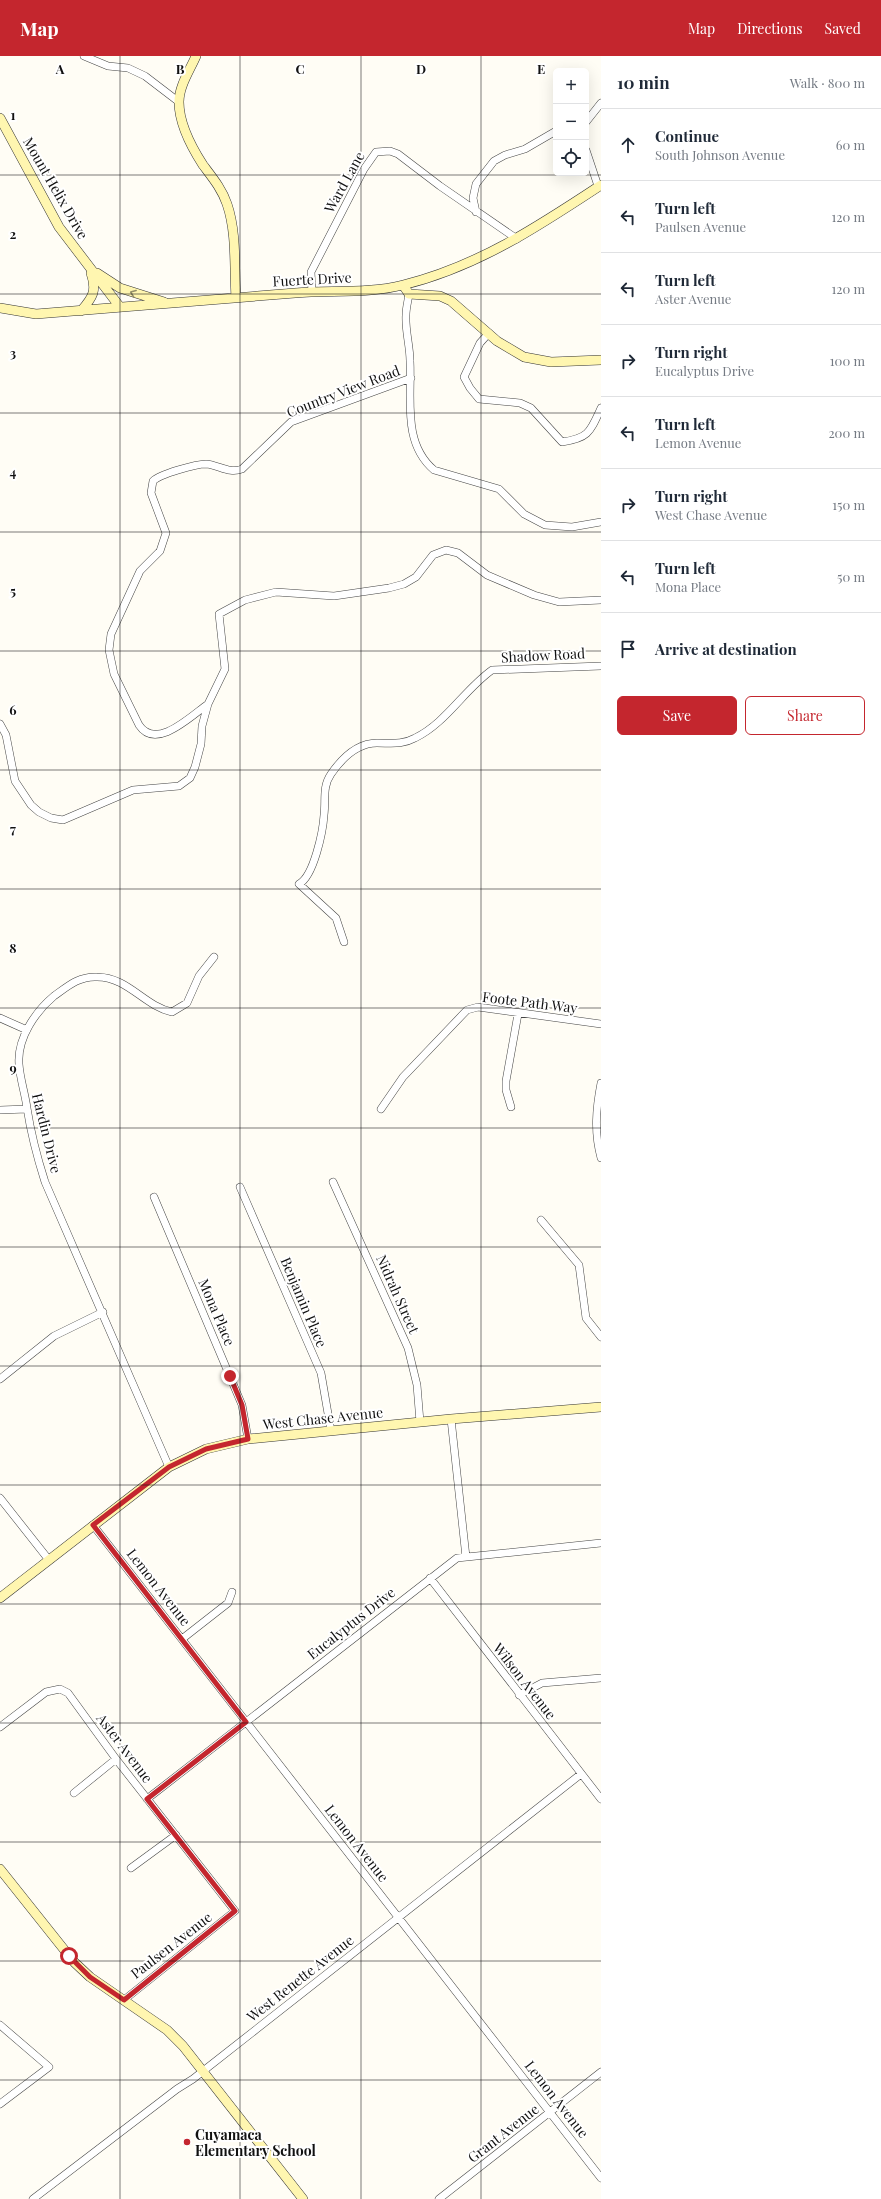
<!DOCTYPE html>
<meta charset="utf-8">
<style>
:root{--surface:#fff;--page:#f2f2f3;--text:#1f2937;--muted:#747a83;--line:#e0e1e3;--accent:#c4262e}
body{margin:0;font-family:"Playfair Display",serif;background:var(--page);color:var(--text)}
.controls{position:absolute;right:12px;top:12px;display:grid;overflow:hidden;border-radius:6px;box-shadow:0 4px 16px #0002}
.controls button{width:36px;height:36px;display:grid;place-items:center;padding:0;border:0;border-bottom:1px solid var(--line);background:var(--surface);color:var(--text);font:20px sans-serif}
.stop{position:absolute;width:12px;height:12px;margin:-9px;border:3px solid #c4262e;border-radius:50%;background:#fff}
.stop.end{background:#c4262e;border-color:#fff;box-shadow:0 1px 4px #0008}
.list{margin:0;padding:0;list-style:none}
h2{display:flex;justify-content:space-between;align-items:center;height:52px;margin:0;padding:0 16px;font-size:17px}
h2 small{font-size:13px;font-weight:400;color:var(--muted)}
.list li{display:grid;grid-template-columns:26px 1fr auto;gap:12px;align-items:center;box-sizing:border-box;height:72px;padding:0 16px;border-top:1px solid var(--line)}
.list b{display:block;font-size:15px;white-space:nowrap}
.list p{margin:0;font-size:13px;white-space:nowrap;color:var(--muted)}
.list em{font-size:13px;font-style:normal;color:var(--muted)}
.actions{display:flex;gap:8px;padding:12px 16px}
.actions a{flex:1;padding:9px 0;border:1px solid var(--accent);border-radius:6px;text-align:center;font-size:14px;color:var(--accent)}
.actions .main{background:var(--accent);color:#fff}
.icon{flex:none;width:22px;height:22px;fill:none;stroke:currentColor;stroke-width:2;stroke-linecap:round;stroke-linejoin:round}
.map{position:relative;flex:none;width:601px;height:2143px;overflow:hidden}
header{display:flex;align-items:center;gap:24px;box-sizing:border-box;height:56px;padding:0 20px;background:var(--accent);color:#fff}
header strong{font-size:19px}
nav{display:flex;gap:22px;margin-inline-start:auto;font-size:14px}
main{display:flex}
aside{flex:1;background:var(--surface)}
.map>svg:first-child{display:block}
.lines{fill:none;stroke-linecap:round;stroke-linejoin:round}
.street-casing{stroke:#444;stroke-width:8}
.secondary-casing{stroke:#333;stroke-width:10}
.street{stroke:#fff;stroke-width:7}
.secondary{stroke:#fff6b0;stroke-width:9}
.oneway{stroke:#948f68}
.route{stroke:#c4262e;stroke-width:5}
.grid{fill:none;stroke:#111;stroke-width:1;stroke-opacity:0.55}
.poi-dot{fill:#c4262e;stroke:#fff;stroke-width:1.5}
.labels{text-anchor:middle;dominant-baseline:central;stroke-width:4;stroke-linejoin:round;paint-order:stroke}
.street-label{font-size:14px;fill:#111;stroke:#fff}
.poi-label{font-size:14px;font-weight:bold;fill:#111;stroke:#fff;text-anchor:start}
.grid-label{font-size:13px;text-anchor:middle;font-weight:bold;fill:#111;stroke:#fff;stroke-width:4;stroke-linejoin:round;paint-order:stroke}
</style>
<header>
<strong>Map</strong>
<nav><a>Map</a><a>Directions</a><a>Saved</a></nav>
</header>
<main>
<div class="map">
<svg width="601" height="2143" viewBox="0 0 601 2143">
<rect width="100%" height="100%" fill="#fffdf5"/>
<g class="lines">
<g class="street-casing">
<path id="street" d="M84,0L108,10L128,12L145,20L179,46
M586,66L601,47
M586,94L598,130
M476,156L473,142L476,128L494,105L505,99L525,93L556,75
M312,236L311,216L364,113L376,96L390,95L398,98L440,130L517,183
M409,238C408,245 406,252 406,259C405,274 410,290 410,305C412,342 402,387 434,414L499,433L524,458L545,469L572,471L601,466
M489,277L480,287L464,321L470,332L479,343L520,347L531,352L562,386C589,382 590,376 601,352
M208,648C191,660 156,695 139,669L114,618L109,594L111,578L140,515L160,495L166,477L151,437L153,425C160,418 196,408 206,408C219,409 229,418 242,413L291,366L411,322
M0,668L6,679L15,725L31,749L39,756L51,762L63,764L133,734L179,730L190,722L195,711L201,688L202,670L208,648L225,613L219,558L245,544L276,536L334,540L389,532L404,528L416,521L433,499L446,494L458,497L487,519L534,539L559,546L601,544
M344,886L336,862L299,828C314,820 323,775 324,759C326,744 322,731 331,718C342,702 357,687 377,687C392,687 402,689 415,682C446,667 464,634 492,614L601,610
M0,962L27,974
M601,1027C596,1053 594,1076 601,1102
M511,1051L506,1034V1025L518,958
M381,1053L403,1021L467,954L478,951L601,968
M0,1054L27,1053
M333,1126L408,1292L417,1329L420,1366
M240,1131L321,1317L331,1375
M154,1141L242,1349L248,1383
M541,1164L579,1209L586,1262L601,1281
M0,1323L54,1280L103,1256
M451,1363L466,1501
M169,1411L45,1126C37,1101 31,1078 27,1052C25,1037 20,1023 19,1008C17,982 36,955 54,940C68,930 79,920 97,921C128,921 144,950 172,956L187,947L199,920L214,901
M0,1442L49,1504
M93,1469L601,2122
M430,1522L601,1743
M182,1583L228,1547L232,1536
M519,1639L542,1627L601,1622
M0,1671L46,1636L60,1633L68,1637L116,1703L235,1855L124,1944
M74,1737L116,1703
M147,1743L457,1502L601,1487
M131,1812L176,1779
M0,1969L49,2011L0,2048
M33,2143L177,2033L193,2023L581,1718
M439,2143L601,2016"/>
</g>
<g class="secondary-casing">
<path id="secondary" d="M196,0C190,14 179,30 179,46C179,67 192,92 203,109C212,121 222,133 227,148C237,177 234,211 236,242
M0,62L59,171L120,251
M97,217L120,232L164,246
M403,229L409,238L440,240L451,245L497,285L524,301L551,306L601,304
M0,252L36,258C122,251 209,244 295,237C331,234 368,238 403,229C477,211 539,170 601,129
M81,255C93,241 97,235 91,217
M0,1542L169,1411L206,1393L248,1383L451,1363L601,1351
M0,1813L74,1906L90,1921L167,1974L183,1990L303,2143"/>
</g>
<use href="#street" class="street"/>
<use href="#secondary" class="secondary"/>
</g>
<defs><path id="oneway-chevron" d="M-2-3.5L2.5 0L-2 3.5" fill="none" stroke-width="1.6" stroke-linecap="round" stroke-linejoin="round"/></defs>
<use class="oneway" href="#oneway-chevron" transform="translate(133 237) rotate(-159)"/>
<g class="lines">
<path class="route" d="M69,1900L90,1921L124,1944L235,1855L147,1743L246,1666L93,1469L169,1411L206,1393L248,1383L242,1349L230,1320"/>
</g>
<path class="grid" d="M120,0V2143M240,0V2143M361,0V2143M481,0V2143M0,119H601M0,238H601M0,357H601M0,476H601M0,595H601M0,714H601M0,833H601M0,952H601M0,1072H601M0,1191H601M0,1310H601M0,1429H601M0,1548H601M0,1667H601M0,1786H601M0,1905H601M0,2024H601"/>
<circle class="poi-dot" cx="187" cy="2086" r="4"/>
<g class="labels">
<g class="street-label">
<text transform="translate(344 126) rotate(-61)">Ward Lane</text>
<text transform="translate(56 132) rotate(60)">Mount Helix Drive</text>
<text transform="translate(312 223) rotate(-3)">Fuerte Drive</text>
<text transform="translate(343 335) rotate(-21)">Country View Road</text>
<text transform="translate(543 599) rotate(-3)">Shadow Road</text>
<text transform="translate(530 946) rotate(7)">Foote Path Way</text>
<text transform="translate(47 1077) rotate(76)">Hardin Drive</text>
<text transform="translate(398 1238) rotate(66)">Nidrah Street</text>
<text transform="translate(304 1246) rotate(67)">Benjamin Place</text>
<text transform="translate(217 1256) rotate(67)">Mona Place</text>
<text transform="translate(323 1362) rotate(-6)">West Chase Avenue</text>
<text transform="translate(159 1531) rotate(52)">Lemon Avenue</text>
<text transform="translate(351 1567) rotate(-38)">Eucalyptus Drive</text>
<text transform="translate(525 1625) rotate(52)">Wilson Avenue</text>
<text transform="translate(125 1692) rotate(53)">Aster Avenue</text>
<text transform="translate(357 1787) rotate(52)">Lemon Avenue</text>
<text transform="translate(171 1889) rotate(-38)">Paulsen Avenue</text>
<text transform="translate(300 1922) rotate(-38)">West Renette Avenue</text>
<text transform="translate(557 2043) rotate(52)">Lemon Avenue</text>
<text transform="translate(503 2077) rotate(-38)">Grant Avenue</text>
</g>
<g class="poi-label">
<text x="195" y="2078">Cuyamaca<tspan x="195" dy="16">Elementary School</tspan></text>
</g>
</g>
<g class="grid-label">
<text x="60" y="18">A</text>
<text x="180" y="18">B</text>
<text x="300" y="18">C</text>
<text x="421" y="18">D</text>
<text x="541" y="18">E</text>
<text x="13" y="64">1</text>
<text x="13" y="183">2</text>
<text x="13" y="302">3</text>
<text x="13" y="421">4</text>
<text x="13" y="540">5</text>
<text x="13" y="659">6</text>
<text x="13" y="778">7</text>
<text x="13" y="897">8</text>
<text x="13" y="1017">9</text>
</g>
</svg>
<div class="controls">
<button>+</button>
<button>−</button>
<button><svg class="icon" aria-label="locate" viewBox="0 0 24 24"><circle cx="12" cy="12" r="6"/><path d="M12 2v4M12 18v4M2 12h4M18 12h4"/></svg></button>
</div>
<div class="stop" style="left:69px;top:1900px"></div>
<div class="stop end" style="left:230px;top:1320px"></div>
</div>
<aside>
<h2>10 min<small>Walk · 800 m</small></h2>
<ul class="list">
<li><svg class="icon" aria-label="ahead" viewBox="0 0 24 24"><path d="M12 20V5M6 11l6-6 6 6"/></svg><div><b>Continue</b><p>South Johnson Avenue</p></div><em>60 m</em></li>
<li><svg class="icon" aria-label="left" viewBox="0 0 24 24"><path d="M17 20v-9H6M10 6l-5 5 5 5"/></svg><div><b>Turn left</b><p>Paulsen Avenue</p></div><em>120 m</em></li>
<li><svg class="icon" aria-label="left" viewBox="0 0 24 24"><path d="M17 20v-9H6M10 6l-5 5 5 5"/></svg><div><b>Turn left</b><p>Aster Avenue</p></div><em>120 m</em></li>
<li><svg class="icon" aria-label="right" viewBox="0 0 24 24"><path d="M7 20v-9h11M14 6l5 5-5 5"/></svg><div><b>Turn right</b><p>Eucalyptus Drive</p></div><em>100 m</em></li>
<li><svg class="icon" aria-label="left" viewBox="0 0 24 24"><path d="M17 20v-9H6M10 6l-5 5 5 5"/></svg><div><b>Turn left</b><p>Lemon Avenue</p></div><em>200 m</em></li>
<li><svg class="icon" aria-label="right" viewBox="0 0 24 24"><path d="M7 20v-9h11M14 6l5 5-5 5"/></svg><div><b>Turn right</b><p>West Chase Avenue</p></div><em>150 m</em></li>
<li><svg class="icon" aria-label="left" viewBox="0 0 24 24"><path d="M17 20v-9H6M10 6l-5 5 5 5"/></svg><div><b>Turn left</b><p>Mona Place</p></div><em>50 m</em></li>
<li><svg class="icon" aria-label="arrive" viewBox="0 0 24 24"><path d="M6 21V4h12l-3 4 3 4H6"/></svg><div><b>Arrive at destination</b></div></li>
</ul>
<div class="actions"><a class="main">Save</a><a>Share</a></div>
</aside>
</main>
